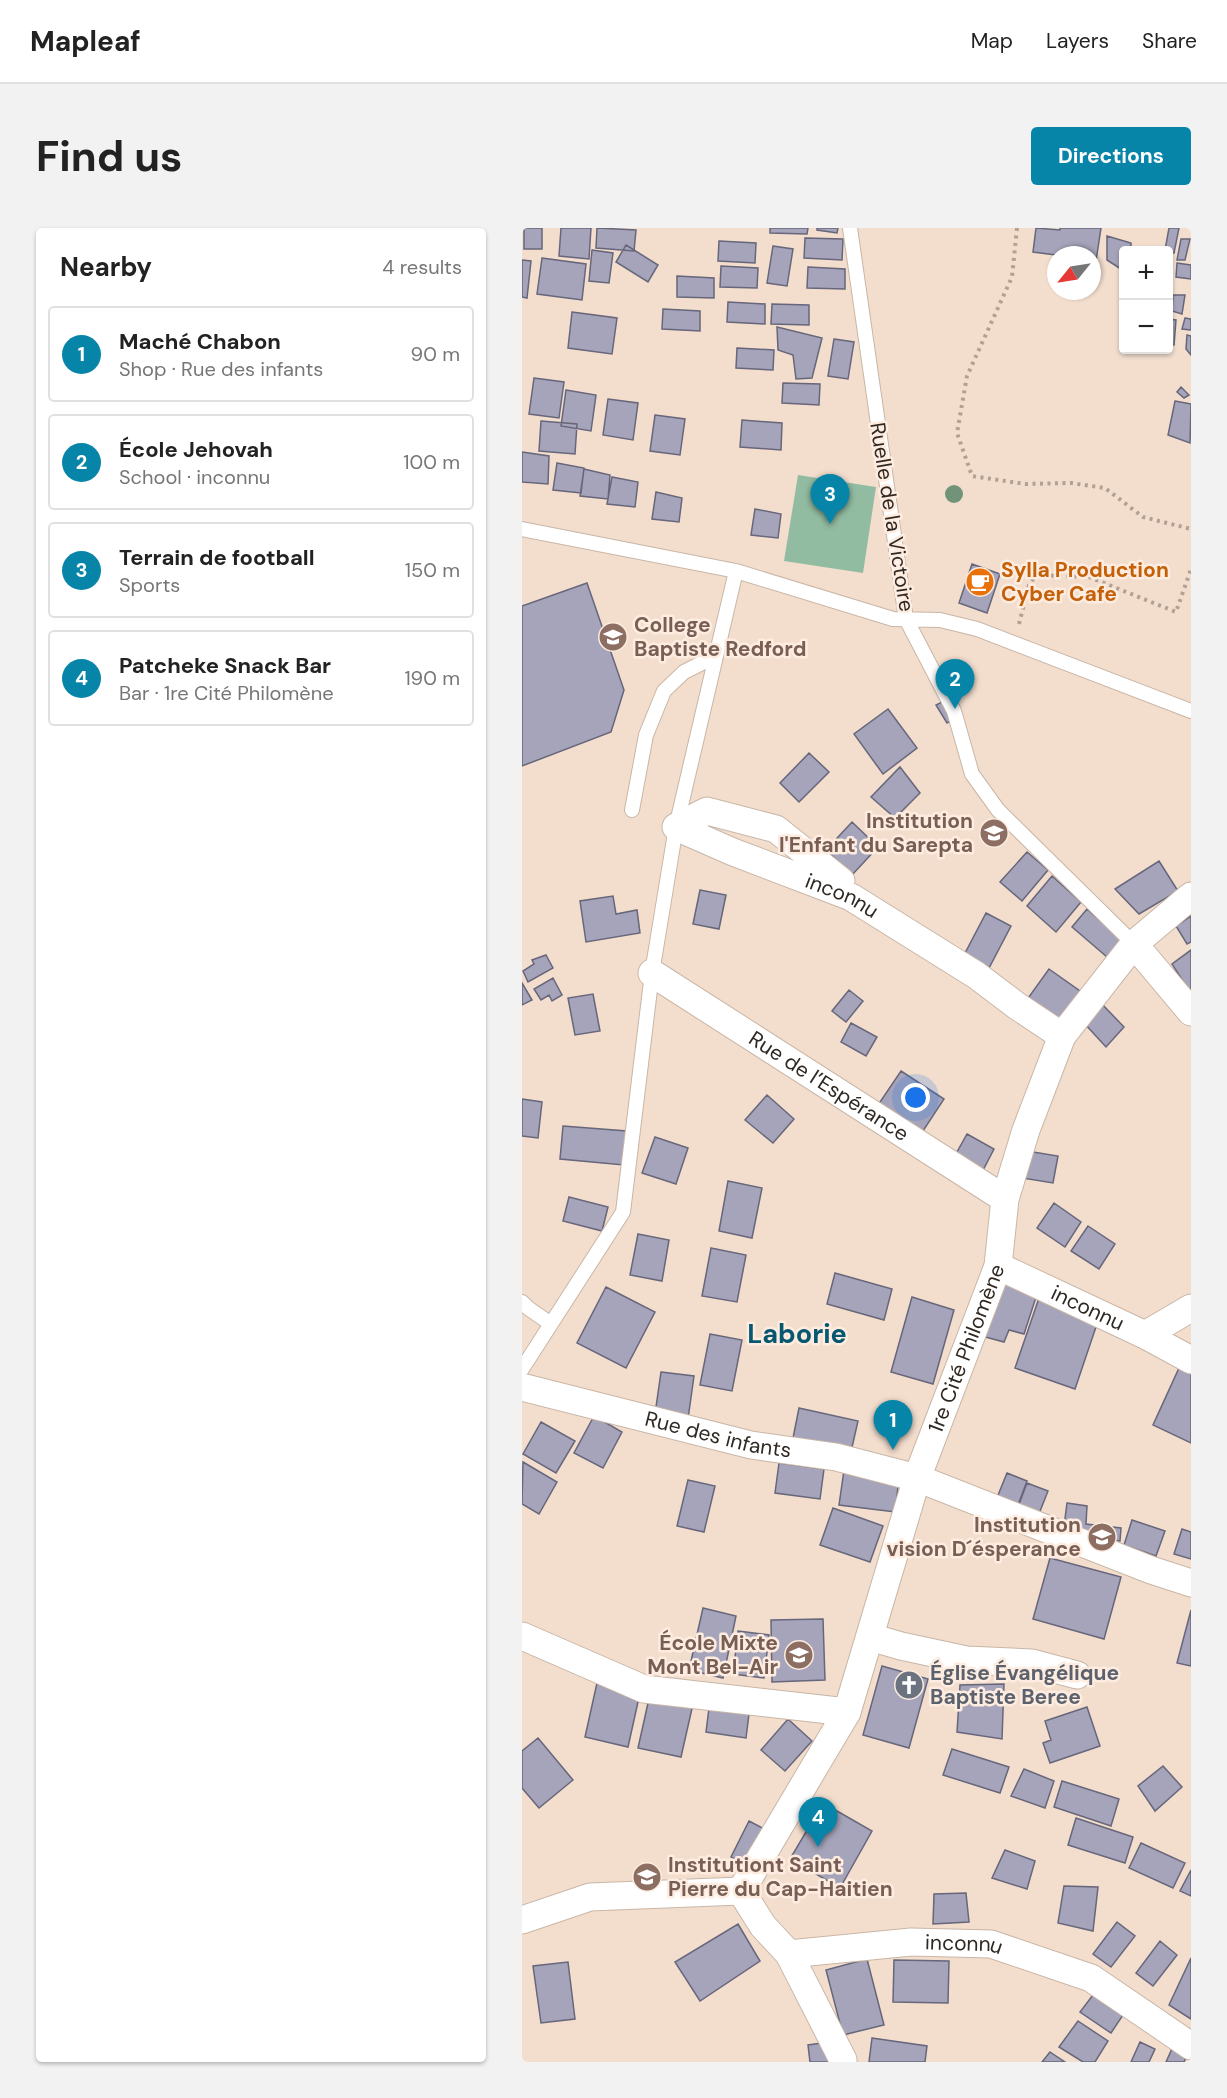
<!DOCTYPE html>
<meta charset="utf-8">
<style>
:root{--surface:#fff;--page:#f2f2f2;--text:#222;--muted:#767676;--line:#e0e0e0;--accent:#0785a9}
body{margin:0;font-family:"DM Sans",sans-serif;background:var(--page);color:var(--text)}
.controls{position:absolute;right:18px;top:18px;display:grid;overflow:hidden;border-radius:6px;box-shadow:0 2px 4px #0004}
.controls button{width:54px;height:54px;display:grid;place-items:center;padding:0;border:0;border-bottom:2px solid var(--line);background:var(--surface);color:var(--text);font:30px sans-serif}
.compass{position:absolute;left:525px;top:18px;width:54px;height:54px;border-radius:50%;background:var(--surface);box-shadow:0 2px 4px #0004;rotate:240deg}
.you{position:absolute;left:394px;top:870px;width:21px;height:21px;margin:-15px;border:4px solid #fff;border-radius:50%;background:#1a73e8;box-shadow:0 0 0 9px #1a73e833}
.badge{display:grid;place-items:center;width:39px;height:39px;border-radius:50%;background:var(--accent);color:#fff;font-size:20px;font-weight:700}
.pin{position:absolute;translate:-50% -50px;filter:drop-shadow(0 2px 3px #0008)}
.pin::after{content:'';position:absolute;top:32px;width:21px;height:18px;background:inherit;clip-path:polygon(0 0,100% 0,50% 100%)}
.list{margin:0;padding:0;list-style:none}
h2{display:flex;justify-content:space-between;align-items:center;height:78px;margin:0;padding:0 24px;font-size:26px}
h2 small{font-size:20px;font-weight:400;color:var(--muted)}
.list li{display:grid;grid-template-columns:39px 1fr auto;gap:18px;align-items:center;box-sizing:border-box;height:96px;margin:0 12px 12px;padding:0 12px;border:2px solid var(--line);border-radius:6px}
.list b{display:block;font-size:22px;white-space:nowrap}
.list p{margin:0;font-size:20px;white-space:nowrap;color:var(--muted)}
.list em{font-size:20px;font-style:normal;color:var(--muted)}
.map{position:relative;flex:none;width:669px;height:1834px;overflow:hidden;border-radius:6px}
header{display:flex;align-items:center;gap:36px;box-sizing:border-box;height:84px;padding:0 30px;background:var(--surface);border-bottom:2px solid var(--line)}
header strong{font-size:28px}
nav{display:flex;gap:33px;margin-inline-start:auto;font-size:21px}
.intro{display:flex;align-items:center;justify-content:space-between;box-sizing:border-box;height:144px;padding:0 36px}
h1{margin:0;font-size:42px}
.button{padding:15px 27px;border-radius:6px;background:var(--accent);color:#fff;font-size:21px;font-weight:700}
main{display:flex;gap:36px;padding:0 36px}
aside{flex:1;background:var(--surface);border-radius:6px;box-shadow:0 2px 4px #0004}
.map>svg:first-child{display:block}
.green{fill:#92bca1}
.building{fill:#a5a4ba;stroke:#67667a;stroke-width:1.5}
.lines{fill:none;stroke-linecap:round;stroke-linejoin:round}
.lane-casing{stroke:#c9b6a6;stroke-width:16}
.street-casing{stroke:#c9b6a6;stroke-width:29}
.path{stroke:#b1a194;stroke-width:4;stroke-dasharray:3 4.5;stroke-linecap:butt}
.lane{stroke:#fff;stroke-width:14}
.street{stroke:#fff;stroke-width:27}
.tree{fill:#719478}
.labels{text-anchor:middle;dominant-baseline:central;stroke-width:5;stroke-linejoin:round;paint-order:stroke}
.street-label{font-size:21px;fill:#302923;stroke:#fdecdf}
.food-label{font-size:21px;font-weight:bold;fill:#c56008;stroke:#fdecdf;text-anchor:start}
.education-label{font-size:21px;font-weight:bold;fill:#785e54;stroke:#fdecdf;text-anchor:end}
.worship-label{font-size:21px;font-weight:bold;fill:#5b616d;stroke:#fdecdf;text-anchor:start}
.district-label{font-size:27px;font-weight:bold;fill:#065871;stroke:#fdecdf}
</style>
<header>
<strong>Mapleaf</strong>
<nav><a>Map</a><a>Layers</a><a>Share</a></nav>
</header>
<div class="intro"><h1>Find us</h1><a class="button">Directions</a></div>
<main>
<aside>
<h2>Nearby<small>4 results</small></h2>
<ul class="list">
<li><span class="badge">1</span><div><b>Maché Chabon</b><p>Shop · Rue des infants</p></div><em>90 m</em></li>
<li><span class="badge">2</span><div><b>École Jehovah</b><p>School · inconnu</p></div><em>100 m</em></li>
<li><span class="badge">3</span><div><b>Terrain de football</b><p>Sports</p></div><em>150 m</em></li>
<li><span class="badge">4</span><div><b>Patcheke Snack Bar</b><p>Bar · 1re Cité Philomène</p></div><em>190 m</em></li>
</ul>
</aside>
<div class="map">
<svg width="669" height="1834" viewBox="0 0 669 1834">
<rect width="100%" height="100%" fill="#f3dece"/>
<path class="green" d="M276,247L354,259L341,345L262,333Z"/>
<path class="building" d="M2,0H20V21H2Z
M39,0H69L67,31L37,28Z
M75,0L114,2L112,23L74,20Z
M248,0H286L285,6L248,5Z
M295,0H316L315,5L295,2Z
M514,0L538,2V0H579L574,33L570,32V27H534L511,24Z
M647,0H657L652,25L643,22Z
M585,8L609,15V22H602V55L598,56L599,41L585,32Z
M283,10L321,11L320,32L282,30Z
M659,11H668L663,32H655Z
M197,13L234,15L233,35L196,33Z
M104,17L136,37L126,54L94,34Z
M251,18L271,21L265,58L245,55Z
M70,22L91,25L87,55L67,53Z
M20,30L64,36L60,72L15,66Z
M0,32L9,33L5,70L0,69Z
M655,35L669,37V51L654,49Z
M199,38L236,40L235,60L198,59Z
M286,39L323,41V61L285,60Z
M155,48L192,50V70L155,69Z
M651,67H663L660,86L650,83Z
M206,74L243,76V96L205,94Z
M250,76L287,77V97L249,96Z
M141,81L178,83V103L140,101Z
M50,84L95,90L90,126L46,120Z
M663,90L669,91V102L660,101Z
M646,91L654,92L652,117L646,116Z
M255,99L300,110L290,150L274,151L271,127L256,122Z
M665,107L669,108V127L664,121Z
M312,111L332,114L326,151L306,148Z
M215,120L252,122L251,142L214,140Z
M12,150L42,154L37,190L7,186Z
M261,155L298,156L297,177L260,175Z
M659,159L667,167L662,170L655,164Z
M44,162L74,167L69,203L39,198Z
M86,171L116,175L111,212L81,207Z
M653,173L669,176L668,215L646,207Z
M133,187L163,191L158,227L128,223Z
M220,192L260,195L259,222L218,219Z
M19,193L55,196L53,226L17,223Z
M0,224L27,228L26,256L0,254Z
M35,235L62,240L59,265L31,262Z
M62,241L88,247L86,271L58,268Z
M90,249L116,254L113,279L85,276Z
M134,264L160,270L157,294L130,291Z
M233,281L259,286L256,310L229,307Z
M450,336L478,346L465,385L437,375Z
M65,355L102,462L89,504L0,538V378Z
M422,473L432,491L425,495L414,477Z
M366,481L395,520L361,546L332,506Z
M287,525L307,544L277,574L258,555Z
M378,539L398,565L373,590L349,569Z
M330,594L356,619L330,647L304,622Z
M469,600L480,606L475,615L464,608Z
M505,624L526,642L500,673L478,654Z
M637,633L656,663L617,686L593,661Z
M530,648L559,674L534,704L505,678Z
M178,662L204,667L197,701L171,696Z
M91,668L94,686L115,682L118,705L64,714L58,673Z
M565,681L600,712L585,729L550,699Z
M464,685L489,698L466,742L441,729Z
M669,688V714L665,716L654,698Z
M669,722V766L650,736Z
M24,727L31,740L6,754L1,743L12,736L10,732Z
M527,741L558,763L535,795L504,773Z
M31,750L40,767L30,773L27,767L19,772L12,761Z
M0,755L10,772L0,777Z
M327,762L341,773L324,794L310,783Z
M71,766L78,803L53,807L46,770Z
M578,774L602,799L584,819L561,794Z
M329,795L355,809L344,828L319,814Z
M379,843L422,871L399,906L356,877Z
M245,867L272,891L251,915L223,892Z
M0,871L20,874L16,910L0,908Z
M41,898L105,903L102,937L38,931Z
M445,906L472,921L458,948L430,933Z
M133,909L166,920L154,956L120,945Z
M505,923L536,928L531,955L500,950Z
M206,953L240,960L230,1010L197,1003Z
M47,969L86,979L80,1003L41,993Z
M532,975L559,994L543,1019L515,1000Z
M566,998L593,1016L577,1041L549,1023Z
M116,1006L147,1012L140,1053L108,1047Z
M189,1020L224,1027L215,1074L180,1068Z
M313,1045L370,1061L362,1092L305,1076Z
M480,1051L516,1063L502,1106L487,1102L482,1114L456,1107Z
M84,1059L133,1084L104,1140L55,1115Z
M390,1069L432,1082L411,1156L369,1144Z
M517,1070L577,1090L553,1161L493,1140Z
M188,1106L220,1112L210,1163L178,1157Z
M657,1140L669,1145V1215L631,1197Z
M139,1144L172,1148L166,1191L133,1186Z
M277,1180L336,1193L328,1228L270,1215Z
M72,1188L100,1204L81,1240L52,1225Z
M19,1194L53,1213L34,1245L1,1226Z
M1,1234L35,1254L17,1286L0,1276Z
M257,1235L302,1241L298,1271L253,1265Z
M322,1242L377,1250L373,1284L317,1277Z
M485,1245L505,1253L493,1285L472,1277Z
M166,1252L193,1258L182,1304L155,1298Z
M505,1255L526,1263L513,1296L493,1287Z
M545,1275L565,1278L564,1296L599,1300L598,1313L541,1306Z
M311,1280L361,1298L348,1334L298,1317Z
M610,1292L643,1303L634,1328L602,1317Z
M660,1301L669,1304V1331L652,1326Z
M528,1330L599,1349L582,1411L511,1391Z
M181,1380L214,1388L201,1450L167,1442Z
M669,1382V1438L655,1435Z
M301,1391L303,1452L250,1454L249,1392Z
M216,1403L247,1407L242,1450L211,1446Z
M360,1438L406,1451L387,1520L341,1507Z
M75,1455L118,1465L106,1519L63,1509Z
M482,1456L480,1511L435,1504L438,1457Z
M128,1466L171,1476L159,1529L116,1520Z
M188,1472L228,1478L224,1510L184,1504Z
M565,1479L578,1518L528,1535L521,1515L529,1512L523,1493Z
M266,1491L290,1513L263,1543L239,1522Z
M16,1510L51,1552L17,1580L0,1560V1523Z
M430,1521L487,1539L478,1565L421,1547Z
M641,1538L660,1559L633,1583L616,1558Z
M502,1541L532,1553L523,1580L489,1568Z
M540,1553L597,1571L589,1598L532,1579Z
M301,1575L350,1603L318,1660L268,1631Z
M554,1590L611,1609L603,1635L546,1617Z
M227,1593L246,1603L228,1639L209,1629Z
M619,1615L663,1635L651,1660L607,1640Z
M483,1622L513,1633L505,1661L470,1650Z
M669,1642V1668L658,1663Z
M542,1658L576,1659L571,1703L536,1695Z
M444,1665L447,1694L411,1696L412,1666Z
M595,1694L613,1708L589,1739L571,1726Z
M216,1696L238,1733L178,1773L153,1734Z
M638,1713L655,1727L631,1758L614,1745Z
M669,1730V1791L647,1777Z
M345,1731L362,1797L321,1807L304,1742Z
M372,1732L427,1733L426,1775L371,1774Z
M46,1734L53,1791L19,1795L11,1738Z
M577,1759L607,1778L589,1805L558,1784Z
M556,1793L586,1813L573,1834H561L537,1819Z
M350,1810L405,1818L403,1834H347Z
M307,1814L310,1834H288L286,1817Z
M618,1814L633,1821L627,1834H609Z
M653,1814L668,1821L662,1834H644Z
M528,1824L543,1834H520Z"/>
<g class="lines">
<g class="lane-casing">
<path id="lane" d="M328,0L384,391L432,483L450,546L476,582L612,716
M0,301L214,343L371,391L418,392L455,401L669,483
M110,582L124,507L142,463L162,444L194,428
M0,1074L6,1080L29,1096
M0,1141L101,984L130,745L154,599L214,343"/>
</g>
<g class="street-casing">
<g id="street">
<path id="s1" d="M319,653L254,601L185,583L154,599L211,624L329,669L454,747L495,778L540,808"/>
<path d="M612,716L669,784"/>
<path id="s2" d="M130,745L483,971"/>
<path id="s3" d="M476,1038L623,1107L669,1132"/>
<path d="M623,1107L669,1080"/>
<path id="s4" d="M0,1159L229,1217L314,1229L395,1250L629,1342L669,1355"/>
<path d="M0,1408L122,1461L325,1484"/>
<path d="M348,1409L379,1418L444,1432L510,1435L555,1447"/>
<path id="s5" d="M219,1663L325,1484L395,1250L476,1038L483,971L504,902L540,808L612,716L669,668"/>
<path id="s6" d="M219,1663L241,1698L267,1726L389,1714L469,1716L569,1750L669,1818"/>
<path d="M0,1692L68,1669L219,1663"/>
<path d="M267,1726L321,1832"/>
</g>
</g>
<path class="path" d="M495,0L490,49L445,148L435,205L450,248L503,256L549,255L583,260L621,289L669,301
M497,396L507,357L514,347L567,349L654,384L669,341"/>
<use href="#lane" class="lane"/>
<use href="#street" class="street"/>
</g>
<circle class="tree" cx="432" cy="266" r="9"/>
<defs>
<g id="cafe-disc" transform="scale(1.5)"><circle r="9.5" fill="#e8710a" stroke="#fdecdf"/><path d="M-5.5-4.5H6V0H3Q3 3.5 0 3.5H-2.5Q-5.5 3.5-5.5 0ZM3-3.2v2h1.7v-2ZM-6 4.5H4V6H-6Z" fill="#fff"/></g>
<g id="school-disc" transform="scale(1.5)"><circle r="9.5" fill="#8d6e63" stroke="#fdecdf"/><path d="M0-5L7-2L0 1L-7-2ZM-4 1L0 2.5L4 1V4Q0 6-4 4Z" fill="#fff"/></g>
<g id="church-disc" transform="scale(1.5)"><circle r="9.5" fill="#6b7280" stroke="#fdecdf"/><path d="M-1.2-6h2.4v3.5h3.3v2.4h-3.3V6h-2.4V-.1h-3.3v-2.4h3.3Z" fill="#fff"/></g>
</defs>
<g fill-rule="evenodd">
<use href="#cafe-disc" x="458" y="354"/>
<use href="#school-disc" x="91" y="409"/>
<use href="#school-disc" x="472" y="605"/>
<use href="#school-disc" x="580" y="1309"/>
<use href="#school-disc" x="277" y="1427"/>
<use href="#church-disc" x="387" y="1457"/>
<use href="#school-disc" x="125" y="1649"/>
</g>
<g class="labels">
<g class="street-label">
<text transform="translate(370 289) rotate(81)">Ruelle de la Victoire</text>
<text stroke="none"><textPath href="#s1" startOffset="369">inconnu</textPath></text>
<text stroke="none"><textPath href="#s2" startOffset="210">Rue de l’Espérance</textPath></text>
<text stroke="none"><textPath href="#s3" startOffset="99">inconnu</textPath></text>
<text stroke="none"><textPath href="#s5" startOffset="591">1re Cité Philomène</textPath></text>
<text stroke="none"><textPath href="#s4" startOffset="202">Rue des infants</textPath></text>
<text stroke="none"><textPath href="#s6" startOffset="255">inconnu</textPath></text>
</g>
<g class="food-label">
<text x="479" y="342">Sylla Production<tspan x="479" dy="24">Cyber Cafe</tspan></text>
</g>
<g class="education-label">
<text x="112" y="397" text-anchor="start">College<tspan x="112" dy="24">Baptiste Redford</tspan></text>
<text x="451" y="593">Institution<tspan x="451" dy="24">l'Enfant du Sarepta</tspan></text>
<text x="559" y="1297">Institution<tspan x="559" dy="24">vision D´ésperance</tspan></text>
<text x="256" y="1415">École Mixte<tspan x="256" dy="24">Mont Bel-Air</tspan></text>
<text x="146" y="1637" text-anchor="start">Institutiont Saint<tspan x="146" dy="24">Pierre du Cap-Haitien</tspan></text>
</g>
<g class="worship-label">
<text x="408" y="1445">Église Évangélique<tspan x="408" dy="24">Baptiste Beree</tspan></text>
</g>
<g class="district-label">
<text x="275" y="1105">Laborie</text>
</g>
</g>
</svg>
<div class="controls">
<button>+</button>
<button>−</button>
</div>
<svg class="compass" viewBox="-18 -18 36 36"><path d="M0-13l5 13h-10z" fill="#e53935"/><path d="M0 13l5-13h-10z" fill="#767676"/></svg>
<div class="you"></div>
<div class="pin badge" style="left:371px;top:1222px">1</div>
<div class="pin badge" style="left:433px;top:481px">2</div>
<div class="pin badge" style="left:308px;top:296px">3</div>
<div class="pin badge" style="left:296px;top:1619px">4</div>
</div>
</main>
